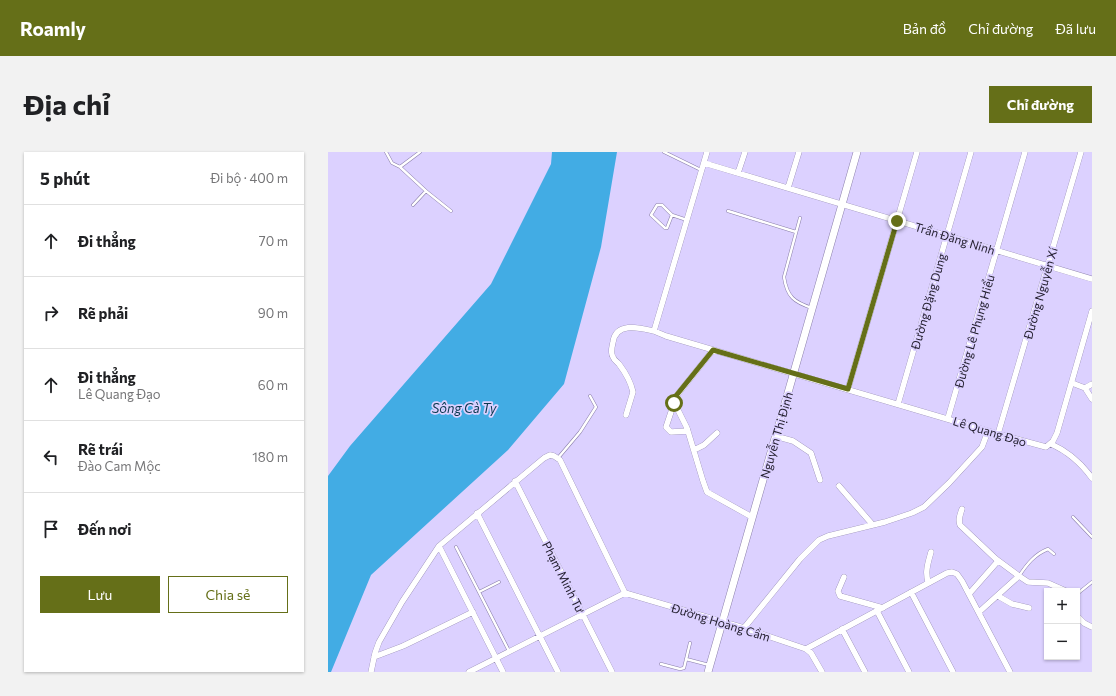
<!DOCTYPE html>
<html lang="vi">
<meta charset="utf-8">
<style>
:root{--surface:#fff;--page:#f2f2f2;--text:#202124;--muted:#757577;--line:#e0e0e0;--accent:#656f18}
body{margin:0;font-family:Commissioner,sans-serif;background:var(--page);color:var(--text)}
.controls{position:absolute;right:12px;bottom:12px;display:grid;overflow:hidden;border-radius:0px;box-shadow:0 1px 3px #0004}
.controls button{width:36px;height:36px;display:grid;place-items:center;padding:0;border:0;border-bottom:1px solid var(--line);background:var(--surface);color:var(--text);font:20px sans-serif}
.stop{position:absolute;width:12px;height:12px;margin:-9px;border:3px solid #656f18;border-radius:50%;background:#fff}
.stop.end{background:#656f18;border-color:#fff;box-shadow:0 1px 4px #0008}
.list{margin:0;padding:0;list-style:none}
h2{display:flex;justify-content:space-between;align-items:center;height:52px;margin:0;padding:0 16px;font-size:17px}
h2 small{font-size:13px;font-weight:400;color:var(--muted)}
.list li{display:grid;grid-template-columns:26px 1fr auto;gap:12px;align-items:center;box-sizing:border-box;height:72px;padding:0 16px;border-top:1px solid var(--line)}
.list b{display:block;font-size:15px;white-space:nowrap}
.list p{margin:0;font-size:13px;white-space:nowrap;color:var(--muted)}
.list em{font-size:13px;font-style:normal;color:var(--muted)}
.actions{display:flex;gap:8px;padding:12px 16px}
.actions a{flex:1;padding:9px 0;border:1px solid var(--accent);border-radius:0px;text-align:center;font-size:14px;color:var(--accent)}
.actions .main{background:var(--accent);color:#fff}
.icon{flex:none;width:22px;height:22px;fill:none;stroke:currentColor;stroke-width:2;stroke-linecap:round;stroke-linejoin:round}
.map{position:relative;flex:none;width:764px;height:520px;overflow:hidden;border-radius:0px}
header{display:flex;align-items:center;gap:24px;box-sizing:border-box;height:56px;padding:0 20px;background:var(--accent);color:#fff}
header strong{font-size:19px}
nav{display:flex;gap:22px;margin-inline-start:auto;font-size:14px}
.intro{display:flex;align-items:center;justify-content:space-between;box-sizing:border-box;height:96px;padding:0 24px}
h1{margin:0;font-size:28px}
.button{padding:10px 18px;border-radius:0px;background:var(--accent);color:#fff;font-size:14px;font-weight:700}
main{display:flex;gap:24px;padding:0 24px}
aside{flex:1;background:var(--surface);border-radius:0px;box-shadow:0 1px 3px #0004}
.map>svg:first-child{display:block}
.water{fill:#42ace4}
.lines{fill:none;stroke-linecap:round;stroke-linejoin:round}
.service-casing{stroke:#8a7faa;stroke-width:3.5}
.minor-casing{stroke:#8a7faa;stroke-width:6}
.tertiary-casing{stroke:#8a7faa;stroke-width:8}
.service{stroke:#fff;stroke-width:2.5}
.minor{stroke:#fff;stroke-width:5.5}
.tertiary{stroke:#fff;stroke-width:7}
.route{stroke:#656f18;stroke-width:5}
.labels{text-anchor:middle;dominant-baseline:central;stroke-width:3.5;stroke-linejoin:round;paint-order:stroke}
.street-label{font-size:12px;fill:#242030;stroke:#dcd1ff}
.water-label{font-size:13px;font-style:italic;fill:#0a384f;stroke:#dcd1ff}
</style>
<header>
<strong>Roamly</strong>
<nav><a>Bản đồ</a><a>Chỉ đường</a><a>Đã lưu</a></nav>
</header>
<div class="intro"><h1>Địa chỉ</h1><a class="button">Chỉ đường</a></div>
<main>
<aside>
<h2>5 phút<small>Đi bộ · 400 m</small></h2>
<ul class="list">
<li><svg class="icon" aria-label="ahead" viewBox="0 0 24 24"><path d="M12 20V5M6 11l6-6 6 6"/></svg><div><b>Đi thẳng</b></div><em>70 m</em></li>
<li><svg class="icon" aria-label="right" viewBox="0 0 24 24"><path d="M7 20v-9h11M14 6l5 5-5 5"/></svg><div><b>Rẽ phải</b></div><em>90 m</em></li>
<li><svg class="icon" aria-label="ahead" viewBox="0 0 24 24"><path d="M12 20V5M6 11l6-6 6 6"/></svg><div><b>Đi thẳng</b><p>Lê Quang Đạo</p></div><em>60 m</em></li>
<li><svg class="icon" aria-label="left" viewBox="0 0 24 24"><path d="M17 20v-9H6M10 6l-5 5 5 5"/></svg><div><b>Rẽ trái</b><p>Đào Cam Mộc</p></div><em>180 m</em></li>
<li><svg class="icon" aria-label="arrive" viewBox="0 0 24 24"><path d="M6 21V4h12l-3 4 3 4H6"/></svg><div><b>Đến nơi</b></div></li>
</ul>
<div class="actions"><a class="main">Lưu</a><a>Chia sẻ</a></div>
</aside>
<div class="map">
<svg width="764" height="520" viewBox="0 0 764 520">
<rect width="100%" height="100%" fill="#dcd1ff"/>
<path class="water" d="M224,0H289L273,95L236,232L180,298L43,423L3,520H0V324L22,294L163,132L223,12Z"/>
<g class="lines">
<g class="service-casing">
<path id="service" d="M58,0L64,11L72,15
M336,0L373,18
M98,39L123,59
M85,53L98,39L72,15L92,0
M329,53H334L344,63L339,76H337L323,63Z
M400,59L468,80
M344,63L359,68
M472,66L456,125C459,145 466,150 484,156
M230,306L252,280L268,255L262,244
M745,365L764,385
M128,395L181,499
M691,424C699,412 707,402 720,397L726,402
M151,440L171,430
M749,442L764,430
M358,507L381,513
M333,512L352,517L356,516L362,491"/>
</g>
<g class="minor-casing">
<path id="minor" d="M379,0L326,179L338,184L670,282L718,295L725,289L729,281L764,159
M376,11L764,127
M410,21L417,0
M460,36L471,0
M385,198L345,248L359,276L375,329L379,340L424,365
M744,231L757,236L764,247
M757,236L764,232
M520,237L589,0
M346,251L338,275L343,280L360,279
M570,252L643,0
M298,263L305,240C303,231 297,220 291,212C289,210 286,208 285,205C282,201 284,195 285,190C288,169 312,176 326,179
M620,266L697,0
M670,282L753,0
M447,284L465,289L483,301L492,328
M723,292C739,299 753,311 764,326
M366,298L376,293L389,281
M187,329L284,520
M511,334L544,372
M634,357C632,363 630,367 632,373L668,407L691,424L651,460
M149,361L230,520
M111,394L175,520
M691,424L700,430L720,431L738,439
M516,425L510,439L512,444L555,456
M600,430C597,419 600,411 603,400
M583,440L625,520
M641,442L670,409
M670,444L684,452L701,456
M549,459L581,520
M749,464L756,471L764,475
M416,476L472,407L491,388L500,384L557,370L584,361L596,355L621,331L654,295L660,279
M514,477L537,520
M478,497L483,501L494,520
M46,505L75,494L145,460
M43,520L47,501L51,490L74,450L111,394L216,306L222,303L226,304L232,308L297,441L416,476L478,497L619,421L624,420L629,422L634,429L682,520
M141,520L297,441"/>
</g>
<g class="tertiary-casing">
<path id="tertiary" d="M380,520L529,0"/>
</g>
<use href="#service" class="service"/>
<use href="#minor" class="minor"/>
<use href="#tertiary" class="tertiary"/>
</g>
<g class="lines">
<path class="route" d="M346,251L345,248L347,245L385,198L520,237L569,69"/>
</g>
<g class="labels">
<g class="street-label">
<text transform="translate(627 86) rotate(17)">Trần Đăng Ninh</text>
<text transform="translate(712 141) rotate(-74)">Đường Nguyễn Xí</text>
<text transform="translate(600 149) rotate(-74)">Đường Đặng Dung</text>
<text transform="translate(646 179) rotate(-74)">Đường Lê Phụng Hiểu</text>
<text transform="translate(662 279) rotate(17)">Lê Quang Đạo</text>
<text transform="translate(448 283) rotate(-74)">Nguyễn Thị Định</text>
<text transform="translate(236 425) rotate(63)">Phạm Minh Tư</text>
<text transform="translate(393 470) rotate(17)">Đường Hoàng Cầm</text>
</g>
<g class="water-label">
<text x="136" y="256">Sông Cà Ty</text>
</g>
</g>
</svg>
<div class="controls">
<button>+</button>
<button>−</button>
</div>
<div class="stop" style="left:346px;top:251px"></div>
<div class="stop end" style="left:569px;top:69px"></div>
</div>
</main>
